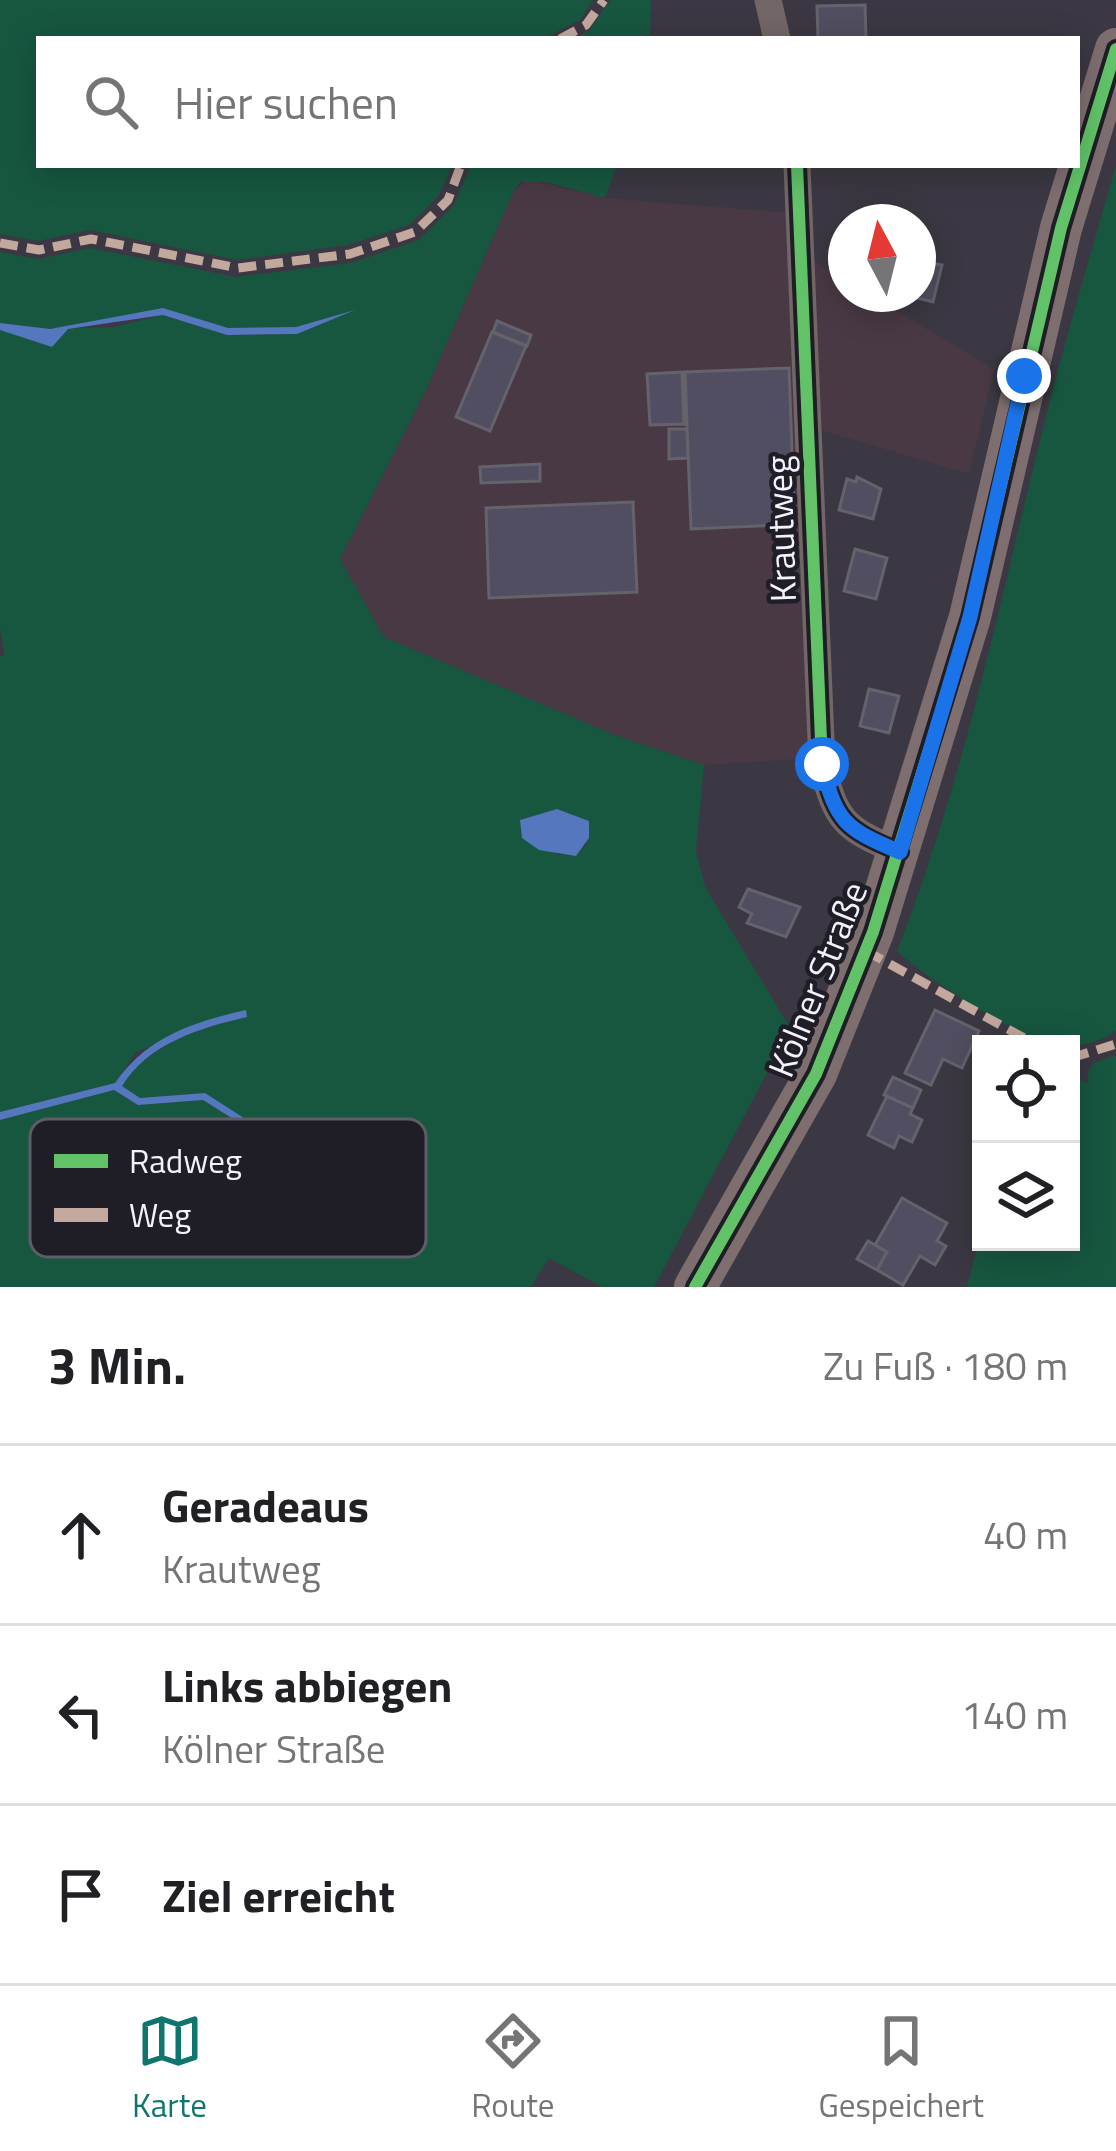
<!DOCTYPE html>
<html lang="de">
<meta charset="utf-8">
<style>
:root{--surface:#fff;--page:#f6f6f6;--text:#202124;--muted:#757577;--line:#e0e0e0;--accent:#0f766e}
body{margin:0;font-family:"Titillium Web",sans-serif;background:var(--page);color:var(--text)}
.controls{position:absolute;right:36px;bottom:36px;display:grid;overflow:hidden;border-radius:0px;box-shadow:0 6px 30px #0003}
.controls button{width:108px;height:108px;display:grid;place-items:center;padding:0;border:0;border-bottom:3px solid var(--line);background:var(--surface);color:var(--text);font:60px sans-serif}
.compass{position:absolute;left:828px;top:204px;width:108px;height:108px;border-radius:50%;background:var(--surface);box-shadow:0 6px 30px #0003;rotate:353deg}
.stop{position:absolute;width:36px;height:36px;margin:-27px;border:9px solid #1a73e8;border-radius:50%;background:#fff}
.stop.end{background:#1a73e8;border-color:#fff;box-shadow:0 3px 12px #0008}
.list{margin:0;padding:0;list-style:none}
h2{display:flex;justify-content:space-between;align-items:center;height:156px;margin:0;padding:0 48px;font-size:51px}
h2 small{font-size:39px;font-weight:400;color:var(--muted)}
.list li{display:grid;grid-template-columns:78px 1fr auto;gap:36px;align-items:center;box-sizing:border-box;height:180px;padding:0 48px;border-top:3px solid var(--line)}
.list b{display:block;font-size:45px;white-space:nowrap}
.list p{margin:0;font-size:39px;white-space:nowrap;color:var(--muted)}
.list em{font-size:39px;font-style:normal;color:var(--muted)}
.icon{flex:none;width:66px;height:66px;fill:none;stroke:currentColor;stroke-width:2;stroke-linecap:round;stroke-linejoin:round}
.map{position:relative;flex:none;width:1116px;height:1287px;overflow:hidden}
.search{position:absolute;background:var(--surface);box-shadow:0 6px 30px #0003;left:36px;right:36px;top:36px;height:132px;display:flex;align-items:center;gap:30px;box-sizing:border-box;padding:0 42px;border-radius:0px;color:var(--muted);font-size:45px}
.sheet{height:696px;background:var(--surface)}
nav{display:flex;justify-content:space-around;align-items:center;box-sizing:border-box;height:168px;border-top:3px solid var(--line);background:var(--surface);font-size:33px;color:var(--muted)}
nav a{display:grid;justify-items:center;gap:6px}
nav .on{color:var(--accent)}
.map>svg:first-child{display:block}
.industrial{fill:#493944}
.green{fill:#175740;fill-rule:evenodd}
.water{fill:#5477be}
.building{fill:#524e61;stroke:#64626b;stroke-width:3}
.lines{fill:none;stroke-linecap:round;stroke-linejoin:round}
.minor{stroke:#736666;stroke-width:27}
.primary{stroke:#7e6e6f;stroke-width:42}
.quiet{stroke:#c3a89e;stroke-width:9;stroke-dasharray:18 9;stroke-linecap:butt}
.cycleway-casing{stroke:#1f1d26;stroke-width:20}
.cycleway{stroke:#61c268;stroke-width:12}
.route{stroke:#1a73e8;stroke-width:15}
.labels{text-anchor:middle;dominant-baseline:central;stroke-width:9;stroke-linejoin:round;paint-order:stroke}
.street-label{font-size:36px;fill:#f3f1fd;stroke:#1f1d26}
.key{fill:#1f1d26;stroke:#5f5d66;stroke-width:3}
.key-label{font-size:33px;fill:#f3f1fd}
</style>
<div class="map">
<svg width="1116" height="1287" viewBox="0 0 1116 1287">
<rect width="100%" height="100%" fill="#3b3843"/>
<path class="industrial" d="M528,180L605,198L788,213L812,758L704,765L612,734L384,637L340,559L425,392L514,190Z
M809,258L846,280V294H869L994,369L969,474L817,429Z"/>
<path class="green" d="M0,0H593L580,20L543,39H39V165L451,168L439,195L409,225L348,245L237,260L90,230L38,241L0,234Z
M610,0H651L650,39H573L590,30Z
M471,165H617L605,198L547,182H520L514,190L425,392L340,559L384,637L612,734L704,765L696,851L705,887L795,1036L779,1050L654,1287H602L549,1258L531,1287H0V1120L114,1090L138,1105L203,1100L289,1155L205,1093L140,1098L121,1086C150,1044 198,1029 246,1017V1010L136,1052L115,1083L0,1112V656H5L0,630V330H8L114,327L163,315L227,335L297,334L350,312L296,327L228,328L163,308L51,330L0,323V252L38,259L90,248L236,277L351,263L419,240L454,205ZM557,809L589,821L586,846L559,855L522,838L521,820Z
M1116,165V1031C1094,1045 1070,1050 1048,1043C1011,1032 925,978 897,951C970,765 1006,570 1056,377C1075,306 1096,236 1116,165Z
M1116,1055V1287H967L981,1234V1242H1071V1075L1089,1084L1087,1074L1093,1063Z"/>
<path class="water" d="M163,308L228,328L296,327L355,310L297,334L227,335L163,315L68,329L52,347L0,330V323L50,329Z
M557,809L589,821V838L576,856L539,850L522,838L520,820Z
M246,1010L247,1017C199,1028 148,1044 122,1086L140,1098L205,1093L294,1150L290,1155L203,1100L138,1105L114,1090L0,1120V1112L115,1083C147,1037 193,1022 246,1010Z"/>
<path class="building" d="M865,5L866,39H818L817,6Z
M918,260L942,265L933,302L901,294H918Z
M497,321L531,335L527,346L493,332Z
M492,332L526,346L490,431L456,417Z
M789,368L794,507L777,508L778,525L691,529L685,372Z
M682,372L684,424L650,425L647,374Z
M669,429H687L688,458L669,459Z
M540,464V481L481,483L480,467Z
M857,477L881,489L873,519L839,510L847,479L856,482Z
M633,502L637,592L489,598L486,508Z
M855,549L887,558L876,599L844,591Z
M869,689L899,696L889,733L860,726Z
M748,889L800,907L786,937L747,923L752,914L739,907Z
M935,1010L979,1031L962,1068L943,1059L931,1085L905,1073Z
M893,1077L921,1090L913,1108L884,1095Z
M887,1096L913,1108L910,1114L922,1120L912,1142L899,1136L894,1148L868,1135Z
M902,1198L947,1223L937,1241L946,1246L935,1265L920,1256L903,1285L877,1270L887,1252L875,1245Z
M868,1241L887,1252L877,1270L857,1259Z"/>
<g class="lines">
<path class="minor" d="M768,0L777,39
M797,165L822,764C836,822 845,829 900,852"/>
<path class="primary" d="M695,1287L816,1074L873,932L970,617L1061,228L1116,49"/>
<path class="quiet" d="M560,39L586,25L604,0
M0,243L39,250L91,239L238,268L350,254L415,232L448,200L461,165
M866,951L1035,1044
M1071,1058L1116,1044"/>
<g class="cycleway-casing">
<path id="cycleway" d="M797,165L822,764C836,822 845,829 900,852
M695,1287L816,1074L873,932L970,617L1061,228L1116,49"/>
</g>
<use href="#cycleway" class="cycleway"/>
</g>
<g class="lines">
<path class="route" d="M822,764C836,822 845,829 900,852L970,617L1024,376"/>
</g>
<g class="labels">
<g class="street-label">
<text transform="translate(780 529) rotate(-92)">Krautweg</text>
<text transform="translate(817 979) rotate(-68)">Kölner Straße</text>
</g>
</g>
<rect x="30" y="1119" width="396" height="138" rx="18" class="key"/>
<rect x="54" y="1154" width="54" height="14" fill="#61c268"/>
<rect x="54" y="1208" width="54" height="14" fill="#c3a89e"/>
<g class="key-label">
<text x="129" y="1173">Radweg</text>
<text x="129" y="1227">Weg</text>
</g>
</svg>
<div class="controls">
<button><svg class="icon" aria-label="locate" viewBox="0 0 24 24"><circle cx="12" cy="12" r="6"/><path d="M12 2v4M12 18v4M2 12h4M18 12h4"/></svg></button>
<button><svg class="icon" aria-label="layers" viewBox="0 0 24 24"><path d="M12 4l9 5-9 5-9-5zM3 14l9 5 9-5"/></svg></button>
</div>
<svg class="compass" viewBox="-18 -18 36 36"><path d="M0-13l5 13h-10z" fill="#e53935"/><path d="M0 13l5-13h-10z" fill="#757577"/></svg>
<div class="stop" style="left:822px;top:764px"></div>
<div class="stop end" style="left:1024px;top:376px"></div>
<div class="search"><svg class="icon" aria-label="search" viewBox="0 0 24 24"><circle cx="10" cy="10" r="6"/><path d="M15 15l6 6"/></svg>Hier suchen</div>
</div>
<section class="sheet">
<h2>3 Min.<small>Zu Fuß · 180 m</small></h2>
<ul class="list">
<li><svg class="icon" aria-label="ahead" viewBox="0 0 24 24"><path d="M12 20V5M6 11l6-6 6 6"/></svg><div><b>Geradeaus</b><p>Krautweg</p></div><em>40 m</em></li>
<li><svg class="icon" aria-label="left" viewBox="0 0 24 24"><path d="M17 20v-9H6M10 6l-5 5 5 5"/></svg><div><b>Links abbiegen</b><p>Kölner Straße</p></div><em>140 m</em></li>
<li><svg class="icon" aria-label="arrive" viewBox="0 0 24 24"><path d="M6 21V4h12l-3 4 3 4H6"/></svg><div><b>Ziel erreicht</b></div></li>
</ul>
</section>
<nav>
<a class="on"><svg class="icon" aria-label="map" viewBox="0 0 24 24"><path d="M3 6l6-2 6 2 6-2v14l-6 2-6-2-6 2zM9 4v14M15 6v14"/></svg>Karte</a>
<a><svg class="icon" aria-label="directions" viewBox="0 0 24 24"><path d="M12 3l9 9-9 9-9-9zM9 14v-3h6M13 9l2 2-2 2"/></svg>Route</a>
<a><svg class="icon" aria-label="saved" viewBox="0 0 24 24"><path d="M7 4h10v16l-5-4-5 4z"/></svg>Gespeichert</a>
</nav>
